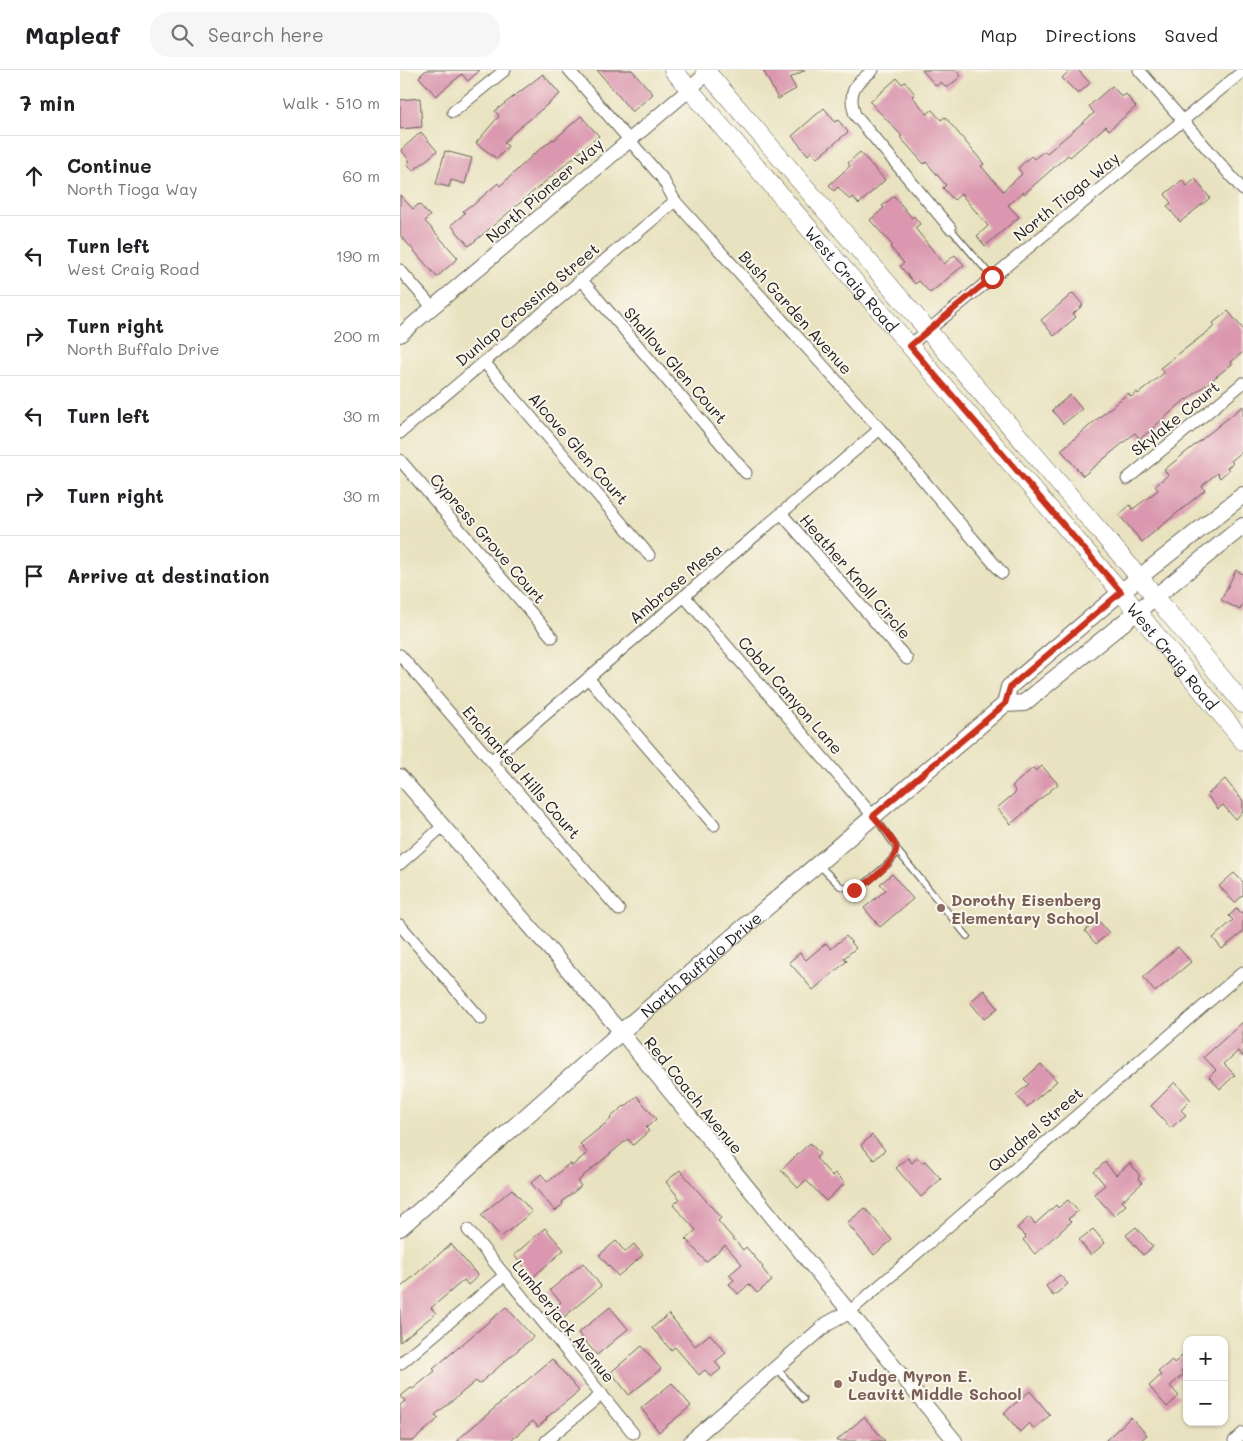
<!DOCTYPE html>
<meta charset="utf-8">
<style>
:root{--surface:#fff;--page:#f6f6f6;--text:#202124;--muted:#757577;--line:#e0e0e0}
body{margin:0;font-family:Mali,sans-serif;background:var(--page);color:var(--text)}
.controls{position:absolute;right:15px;bottom:15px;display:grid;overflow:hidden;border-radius:10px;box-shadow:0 1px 4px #0004}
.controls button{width:45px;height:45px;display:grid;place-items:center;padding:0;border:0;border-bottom:1px solid var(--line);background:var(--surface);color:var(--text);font:25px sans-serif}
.stop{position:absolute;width:15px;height:15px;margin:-11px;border:4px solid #c8321e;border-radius:50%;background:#fff}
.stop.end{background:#c8321e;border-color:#fff;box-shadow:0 1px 5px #0008}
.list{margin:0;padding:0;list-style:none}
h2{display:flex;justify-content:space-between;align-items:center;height:65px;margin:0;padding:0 20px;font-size:21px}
h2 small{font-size:16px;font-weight:400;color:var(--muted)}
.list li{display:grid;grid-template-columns:32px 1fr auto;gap:15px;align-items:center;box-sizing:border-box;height:80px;padding:0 20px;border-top:1px solid var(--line)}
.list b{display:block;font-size:19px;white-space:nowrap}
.list p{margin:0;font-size:16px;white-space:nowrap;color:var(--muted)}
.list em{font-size:16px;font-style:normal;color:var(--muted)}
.icon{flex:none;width:28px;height:28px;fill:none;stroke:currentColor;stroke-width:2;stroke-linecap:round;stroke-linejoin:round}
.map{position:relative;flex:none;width:843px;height:1371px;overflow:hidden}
header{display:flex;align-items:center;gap:30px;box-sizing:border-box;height:70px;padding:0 25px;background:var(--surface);border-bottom:1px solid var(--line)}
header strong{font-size:24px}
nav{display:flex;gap:28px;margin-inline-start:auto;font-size:18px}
.search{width:350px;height:45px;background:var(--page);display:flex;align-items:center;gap:12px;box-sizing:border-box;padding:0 18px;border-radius:20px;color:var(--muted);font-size:19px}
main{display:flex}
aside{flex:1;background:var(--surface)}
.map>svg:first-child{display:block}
.building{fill:#da97af}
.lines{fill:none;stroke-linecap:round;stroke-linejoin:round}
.service-casing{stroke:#646155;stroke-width:8}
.minor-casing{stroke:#646155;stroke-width:13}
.tertiary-casing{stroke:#646155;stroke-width:16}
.secondary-casing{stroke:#646155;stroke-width:18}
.primary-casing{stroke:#646155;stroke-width:19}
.service{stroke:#fff;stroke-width:5.5}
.minor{stroke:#fff;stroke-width:11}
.tertiary{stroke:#fff;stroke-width:14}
.secondary{stroke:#fff;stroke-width:16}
.primary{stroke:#fff;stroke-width:18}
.route{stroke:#c8321e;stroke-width:6}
.education-dot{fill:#8d6e63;stroke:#fbf7ec;stroke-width:2}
.labels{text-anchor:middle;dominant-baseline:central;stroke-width:4;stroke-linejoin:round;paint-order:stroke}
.street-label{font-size:16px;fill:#1c1c1c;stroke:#fbf7ec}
.education-label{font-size:16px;font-weight:bold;fill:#785e54;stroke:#fbf7ec;text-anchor:start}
</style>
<header>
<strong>Mapleaf</strong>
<div class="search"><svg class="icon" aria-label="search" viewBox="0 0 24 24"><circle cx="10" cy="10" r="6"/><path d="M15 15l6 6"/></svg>Search here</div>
<nav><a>Map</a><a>Directions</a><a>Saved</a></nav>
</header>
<main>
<aside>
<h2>7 min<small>Walk · 510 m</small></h2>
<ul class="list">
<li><svg class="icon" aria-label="ahead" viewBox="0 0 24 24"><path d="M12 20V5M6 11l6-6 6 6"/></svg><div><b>Continue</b><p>North Tioga Way</p></div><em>60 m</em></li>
<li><svg class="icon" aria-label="left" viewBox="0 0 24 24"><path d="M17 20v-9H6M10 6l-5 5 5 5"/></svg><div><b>Turn left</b><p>West Craig Road</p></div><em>190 m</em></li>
<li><svg class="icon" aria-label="right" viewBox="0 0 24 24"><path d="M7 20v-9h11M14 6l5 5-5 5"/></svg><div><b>Turn right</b><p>North Buffalo Drive</p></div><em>200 m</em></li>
<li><svg class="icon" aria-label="left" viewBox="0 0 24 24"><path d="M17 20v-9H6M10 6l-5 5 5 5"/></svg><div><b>Turn left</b></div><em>30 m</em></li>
<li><svg class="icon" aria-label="right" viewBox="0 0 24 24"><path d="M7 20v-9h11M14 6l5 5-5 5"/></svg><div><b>Turn right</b></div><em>30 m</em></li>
<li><svg class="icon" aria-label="arrive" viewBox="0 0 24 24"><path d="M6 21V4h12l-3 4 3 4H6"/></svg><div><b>Arrive at destination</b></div></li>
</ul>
</aside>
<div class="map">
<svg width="843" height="1371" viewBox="0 0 843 1371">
<rect width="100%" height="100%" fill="#fbf7ec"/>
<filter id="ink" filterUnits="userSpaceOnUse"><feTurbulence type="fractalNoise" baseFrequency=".02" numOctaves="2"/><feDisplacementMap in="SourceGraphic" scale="10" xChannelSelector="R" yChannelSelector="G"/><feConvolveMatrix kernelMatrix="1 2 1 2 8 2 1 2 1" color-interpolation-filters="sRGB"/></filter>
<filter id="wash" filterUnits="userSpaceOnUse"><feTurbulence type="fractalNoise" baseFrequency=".0096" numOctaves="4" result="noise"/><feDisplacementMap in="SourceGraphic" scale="20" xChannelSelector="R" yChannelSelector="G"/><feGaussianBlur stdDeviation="1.12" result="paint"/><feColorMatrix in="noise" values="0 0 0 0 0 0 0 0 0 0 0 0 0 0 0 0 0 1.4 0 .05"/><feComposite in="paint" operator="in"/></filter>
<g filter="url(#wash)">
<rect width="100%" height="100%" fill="#e9e2c0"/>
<g id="blocks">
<path class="building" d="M26,0H80L68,11L62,4L36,26L19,7Z
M197,0H232L253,24L232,42Z
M363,0H405L390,8L396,19L378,29Z
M522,0H556L561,6L547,18L541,12L536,16Z
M670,0H678L690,13L678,24L662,8Z
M143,4L160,24L112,64L104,73L108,76L97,89L76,73L99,46L95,41Z
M497,8L502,14L505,12L515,24L512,26L527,44L532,40L541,50L545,47L584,94L581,96L603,121L622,104L618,98L631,86L634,89L644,81L647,83L694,43L689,36L712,16L722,27L726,24L736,37L709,60L706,56L670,87L668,85L624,124L623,122L608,135L619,147L585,176L577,166L588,156L561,124L554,130L543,118L546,115L526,92L524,94L500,67L502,66L470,32Z
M20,28L22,57L0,59V30Z
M424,38L435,52L438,50L448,62L417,88L412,81L408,85L392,66Z
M181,46L199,66L69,176L51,155L65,143L63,141L71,135L72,136L98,113L100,116L134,84L153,69L154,70Z
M21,62L37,81L13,101L7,93L10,91L1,80Z
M45,81L72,88L65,114L51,110L49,117L36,114Z
M460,82L485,110L459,134L453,127L450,130L438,117L434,121L429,115L450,96L448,93Z
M795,109L810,128L780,152L767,136L771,133L765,124L782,110L787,116Z
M0,125L13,139L19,134L30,146L25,151L58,188L37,207L0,165Z
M494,126L512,148L514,146L520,154L515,158L544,194L555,185L564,195L530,223L519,211L515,214L500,196L504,193L490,177L492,175L470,150L484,138L482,136Z
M673,223L683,235L673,244L676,247L654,266L641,250Z
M828,241L843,259V282L831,292L832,294L787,330L786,329L740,369L735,363L683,406L661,380L728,323L731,327L737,322L738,324L764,303L760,298L815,256L813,253Z
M670,325L682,339L663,354L652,340Z
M843,336V381L831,391L833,393L827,398L829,400L820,408L817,403L802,416L805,420L742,472L719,445L730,435L733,439L758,420L755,416L768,405L764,400Z
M836,500L843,504V533L840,540L821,530Z
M642,696L658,714L611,754L597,738L616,722L612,716L633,698L636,701Z
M825,709L843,731V742L835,749L823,735L818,739L807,725Z
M834,803L843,812V825L835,833L819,816Z
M492,804L513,829L480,857L464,838L486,820L480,814Z
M837,838L841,843L843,842V862L822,879L813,868L833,850L829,846Z
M698,850L709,863L696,874L685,861Z
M446,866L456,878L444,888L447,891L413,920L389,892L400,883L406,890L426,873L431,879Z
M778,877L791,892L755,922L743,907Z
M584,920L598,938L584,949L570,932Z
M843,952V987L838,981L824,994L835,1005L820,1019L809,1007L816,1000L804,987Z
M641,994L657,1011L627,1037L616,1025L629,1014L624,1009Z
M775,1012L791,1030L781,1040L786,1045L771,1058L751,1036Z
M237,1026L256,1049L246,1058L249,1061L233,1075L228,1069L182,1107L178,1112L181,1116L162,1132L163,1134L155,1141L131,1113L141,1104L148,1112L170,1093L172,1096L187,1083L180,1074L211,1049L210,1048L224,1036L225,1037Z
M472,1065L485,1080L474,1090L461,1075Z
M410,1073L420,1084L416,1088L432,1106L435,1103L445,1113L426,1131L406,1110L398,1118L381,1100Z
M508,1088L512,1093L517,1088L522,1093L525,1091L541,1109L521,1127L496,1098Z
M705,1092L716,1105L730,1093L740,1106L738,1108L742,1113L722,1131L726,1135L714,1146L694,1124L705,1115L694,1102Z
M280,1100L321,1148L318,1151L343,1180L346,1177L363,1197L362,1198L372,1211L357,1223L349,1214L338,1224L329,1214L334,1210L329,1205L342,1194L325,1175L306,1192L286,1169L296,1160L273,1135L280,1129L266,1112Z
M112,1119L132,1142L101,1167L81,1145Z
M668,1130L678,1141L668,1149L671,1152L635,1184L623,1170L626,1167L617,1158L629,1147L635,1154L656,1135L658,1138Z
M465,1138L492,1170L474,1185L447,1153Z
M736,1157L753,1177L743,1185L726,1165Z
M145,1158L164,1180L133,1207L114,1185Z
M693,1159L705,1173L691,1185L679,1170Z
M216,1171L225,1182L234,1174L243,1185L218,1206L199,1185Z
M51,1174L78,1206L68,1215L64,1210L31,1238L36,1243L0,1272V1218Z
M183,1193L201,1216L164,1247L156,1237L161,1232L150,1220Z
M660,1205L668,1214L653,1226L646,1216Z
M106,1237L133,1267L79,1314L76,1311L35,1345L39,1348L13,1371H0V1335L5,1331L1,1326L11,1318L13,1319L35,1301L33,1299Z
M210,1237L228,1259L197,1285L178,1263Z
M269,1244L295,1276L310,1264L326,1283L315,1292L321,1299L311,1307L305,1300L299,1305L275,1277L271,1280L252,1258Z
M242,1276L261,1299L229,1325L211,1302Z
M787,1282V1296L781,1301L784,1304L770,1316L779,1326L767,1337L749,1316L761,1305L758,1302L772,1290L774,1293Z
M152,1289L179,1321L146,1348L147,1349L138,1357L133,1351L110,1371H56Z
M272,1313L291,1336L259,1362L241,1338Z
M630,1321L650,1345L634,1359L629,1353L620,1362L604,1343Z
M464,1347L485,1371H436Z
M731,1347L747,1365L740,1371H705Z"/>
</g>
</g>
<g filter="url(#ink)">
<use href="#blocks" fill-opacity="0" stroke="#646155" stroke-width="1"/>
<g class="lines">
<g class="service-casing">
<path id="service" d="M550,158L592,207
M496,779L567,866
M418,794L440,816L454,820L460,818L488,794L496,784V777L475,747
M382,1304L403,1329"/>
</g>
<g class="minor-casing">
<path id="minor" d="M169,0L262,108L275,131L480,359L602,503
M473,0C455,15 447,20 455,45L550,158
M739,0L843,120
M53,42L105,0
M0,200L33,238
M181,209L346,403
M509,276L843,1
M84,292L249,485
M0,363L275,131
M0,390L152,567
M727,409L843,313
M381,443L507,589
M284,526L473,746
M0,585L219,840
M188,608L314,755
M91,691L480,359
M0,794L43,756
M0,855L81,949
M68,1160L233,1363
M449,1242L843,902
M0,1294L105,1205
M146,1371L202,1324
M834,1371L843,1363"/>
</g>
<g class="tertiary-casing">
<path id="tertiary" d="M0,265L290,19L310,0
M0,706L221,962L555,1371
M291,1371L427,1254L449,1242"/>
</g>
<g class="secondary-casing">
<g id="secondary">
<path d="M605,634L624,633L843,456"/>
<path id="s1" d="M0,1158L221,962L605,634L609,617L721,522L843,425"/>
</g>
</g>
<g class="primary-casing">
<g id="primary">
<path id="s2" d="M273,0L721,522L843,671"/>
<path d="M305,0L740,508L843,634"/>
</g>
</g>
<use href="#service" class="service"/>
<use href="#minor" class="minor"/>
<use href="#tertiary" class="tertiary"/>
<use href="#secondary" class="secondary"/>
<use href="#primary" class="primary"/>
</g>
</g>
<g class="lines" filter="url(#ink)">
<path class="route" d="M454,820C465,817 499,789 496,777C495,771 478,752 473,746L605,634L610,617L721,522L510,276L592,207"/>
</g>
<g class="education-dot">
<circle cx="541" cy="838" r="5"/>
<circle cx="438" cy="1314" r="5"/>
</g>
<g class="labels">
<g class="street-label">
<text transform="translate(144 120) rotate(-41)">North Pioneer Way</text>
<text transform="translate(666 126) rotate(-39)">North Tioga Way</text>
<text stroke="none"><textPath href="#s2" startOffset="275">West Craig Road</textPath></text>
<text transform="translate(127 234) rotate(-40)">Dunlap Crossing Street</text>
<text transform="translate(396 242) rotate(48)">Bush Garden Avenue</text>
<text transform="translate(276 295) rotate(49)">Shallow Glen Court</text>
<text transform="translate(775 348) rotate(-39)">Skylake Court</text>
<text transform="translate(179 378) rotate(49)">Alcove Glen Court</text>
<text transform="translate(88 468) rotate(49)">Cypress Grove Court</text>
<text transform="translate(456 506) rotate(49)">Heather Knoll Circle</text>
<text transform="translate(275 513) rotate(-40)">Ambrose Mesa</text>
<text stroke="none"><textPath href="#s2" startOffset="770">West Craig Road</textPath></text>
<text transform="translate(391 625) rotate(49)">Cobal Canyon Lane</text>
<text transform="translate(122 702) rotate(49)">Enchanted Hills Court</text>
<text stroke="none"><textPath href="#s1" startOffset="400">North Buffalo Drive</textPath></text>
<text transform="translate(294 1025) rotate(51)">Red Coach Avenue</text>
<text transform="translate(635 1059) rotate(-41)">Quadrel Street</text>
<text transform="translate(164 1251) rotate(51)">Lumberjack Avenue</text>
</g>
<g class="education-label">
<text x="551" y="829">Dorothy Eisenberg<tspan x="551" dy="18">Elementary School</tspan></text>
<text x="448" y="1305">Judge Myron E.<tspan x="448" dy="18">Leavitt Middle School</tspan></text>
</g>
</g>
</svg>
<div class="controls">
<button>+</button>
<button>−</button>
</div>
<div class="stop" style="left:592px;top:207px"></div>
<div class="stop end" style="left:454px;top:820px"></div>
</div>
</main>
